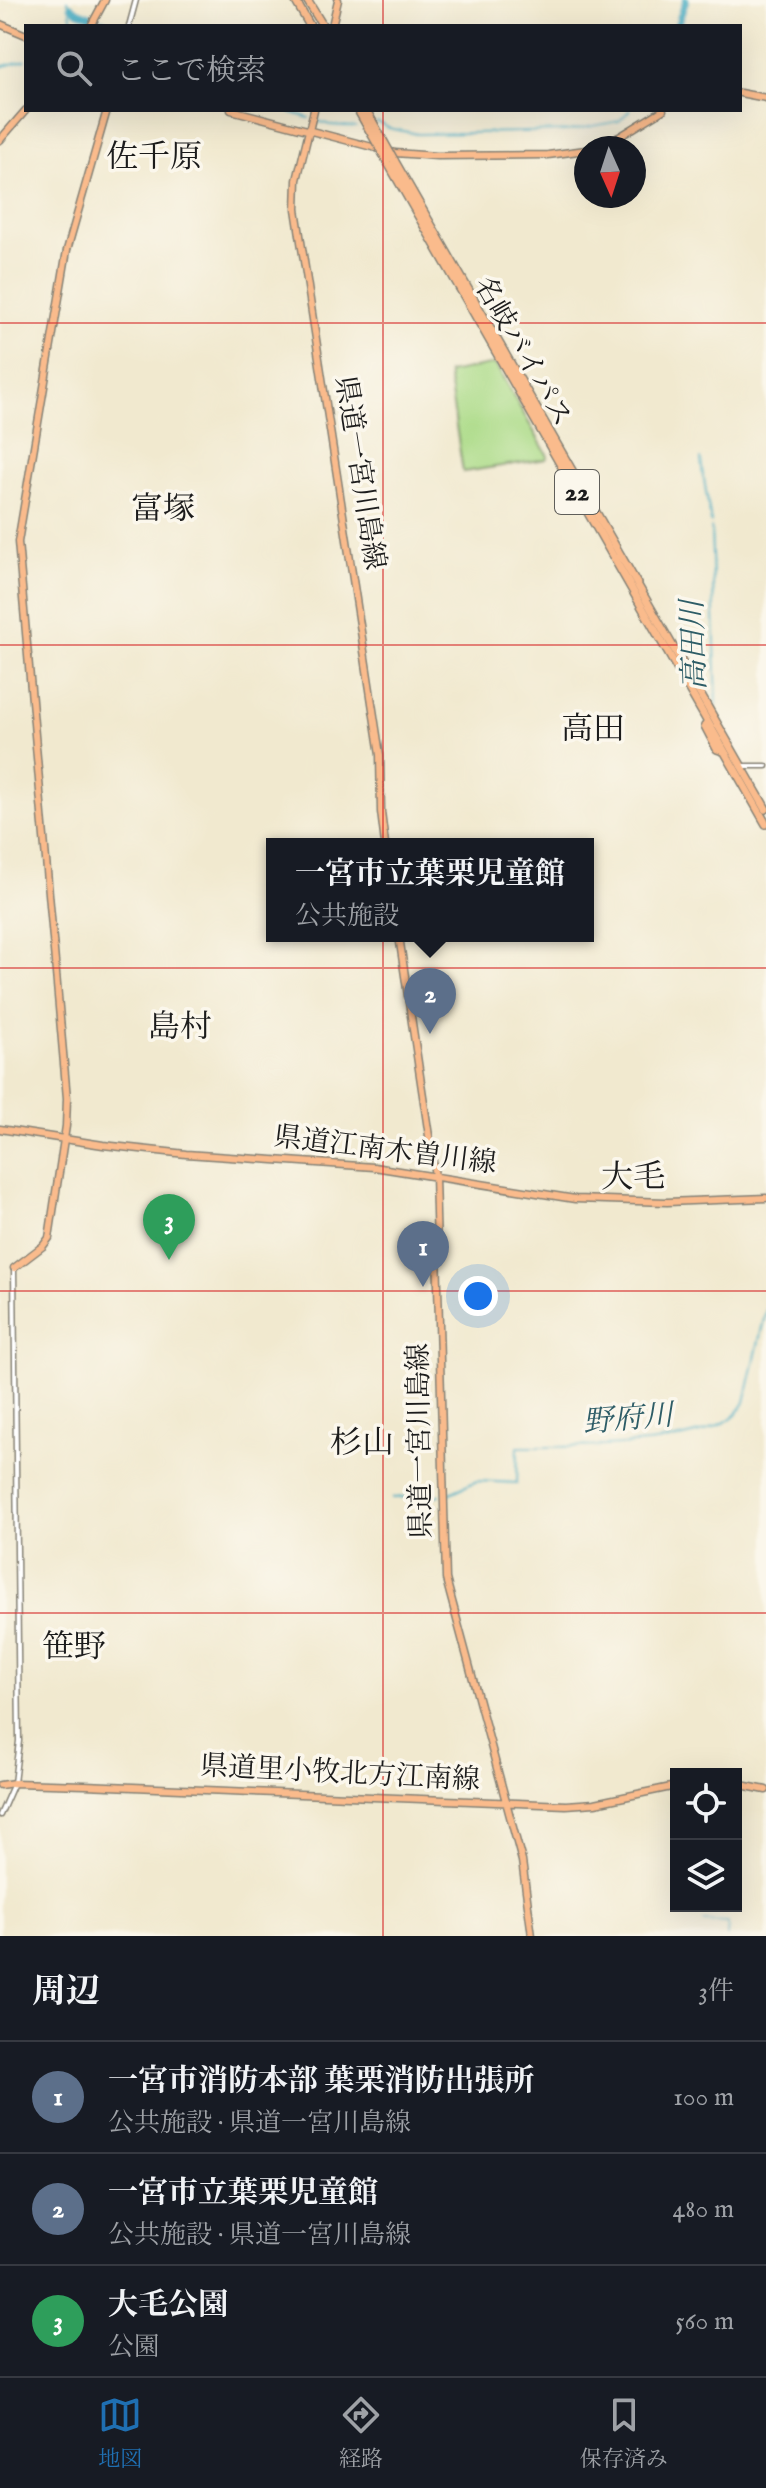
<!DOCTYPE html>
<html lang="ja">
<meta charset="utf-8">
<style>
:root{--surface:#171b24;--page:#242831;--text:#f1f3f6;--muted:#9ea1a6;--line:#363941;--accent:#1f6fb2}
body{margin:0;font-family:"IM FELL English","Noto Serif JP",serif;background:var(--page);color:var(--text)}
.controls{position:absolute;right:24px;bottom:24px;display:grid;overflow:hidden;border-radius:0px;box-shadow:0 8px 32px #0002}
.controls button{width:72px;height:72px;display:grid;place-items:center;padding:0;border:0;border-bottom:2px solid var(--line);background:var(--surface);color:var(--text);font:40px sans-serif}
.compass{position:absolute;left:574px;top:136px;width:72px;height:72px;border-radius:50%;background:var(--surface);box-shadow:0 8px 32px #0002;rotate:177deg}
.you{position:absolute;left:478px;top:1296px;width:28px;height:28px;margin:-20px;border:6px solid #fff;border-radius:50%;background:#1a73e8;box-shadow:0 0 0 12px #1a73e833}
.badge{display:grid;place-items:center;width:52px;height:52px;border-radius:50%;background:var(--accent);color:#fff;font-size:26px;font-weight:700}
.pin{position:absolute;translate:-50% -66px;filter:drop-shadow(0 2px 4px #0008)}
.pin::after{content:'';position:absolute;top:42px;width:28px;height:24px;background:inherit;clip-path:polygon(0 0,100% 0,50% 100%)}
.popup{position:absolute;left:266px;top:838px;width:328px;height:104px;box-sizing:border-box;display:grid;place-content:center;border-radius:0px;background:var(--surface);filter:drop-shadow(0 2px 6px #0005);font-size:26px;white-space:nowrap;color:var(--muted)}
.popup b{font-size:30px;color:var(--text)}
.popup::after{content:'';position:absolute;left:50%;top:100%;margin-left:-16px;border:16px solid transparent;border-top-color:var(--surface)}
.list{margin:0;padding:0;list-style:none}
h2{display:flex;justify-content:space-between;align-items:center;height:104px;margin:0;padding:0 32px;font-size:34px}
h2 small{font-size:26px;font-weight:400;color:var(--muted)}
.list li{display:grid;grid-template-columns:52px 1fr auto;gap:24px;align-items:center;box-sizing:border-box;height:112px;padding:0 32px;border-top:2px solid var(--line)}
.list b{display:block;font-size:30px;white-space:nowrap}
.list p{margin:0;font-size:26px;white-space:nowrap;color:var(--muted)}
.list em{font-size:26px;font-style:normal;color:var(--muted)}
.icon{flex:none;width:44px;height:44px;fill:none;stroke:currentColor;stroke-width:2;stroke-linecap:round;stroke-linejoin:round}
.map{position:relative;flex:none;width:766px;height:1936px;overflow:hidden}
.search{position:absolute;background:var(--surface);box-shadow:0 8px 32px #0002;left:24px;right:24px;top:24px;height:88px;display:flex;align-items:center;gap:20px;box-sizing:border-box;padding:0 28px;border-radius:0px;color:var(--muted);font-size:30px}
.sheet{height:440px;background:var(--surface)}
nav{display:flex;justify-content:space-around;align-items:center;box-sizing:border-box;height:112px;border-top:2px solid var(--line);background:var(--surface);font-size:22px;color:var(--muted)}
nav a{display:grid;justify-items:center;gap:4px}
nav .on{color:var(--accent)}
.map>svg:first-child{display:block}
.green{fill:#acdb88;stroke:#647c52;stroke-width:2}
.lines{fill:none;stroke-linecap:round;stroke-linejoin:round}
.stream{stroke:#44acc3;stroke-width:2}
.river{stroke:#44acc3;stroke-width:7}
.minor-casing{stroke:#868276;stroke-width:7}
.major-casing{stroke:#868276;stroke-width:9}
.highway-casing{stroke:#868276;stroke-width:10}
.minor{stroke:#fff;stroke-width:4}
.major{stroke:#fabb8c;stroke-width:6}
.highway{stroke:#fabb8c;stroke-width:7}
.highway-bridge-casing{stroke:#868276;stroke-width:10;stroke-linecap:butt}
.highway-bridge{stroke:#fabb8c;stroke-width:7}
.grid{fill:none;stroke:#d62828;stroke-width:2;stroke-opacity:0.55}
.labels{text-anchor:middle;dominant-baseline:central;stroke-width:7;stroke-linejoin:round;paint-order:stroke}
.shield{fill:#fbf7ec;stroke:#5f5e5a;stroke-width:2}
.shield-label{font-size:26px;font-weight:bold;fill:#1c1c1c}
.street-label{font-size:28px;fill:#1c1c1c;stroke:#fbf7ec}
.water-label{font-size:30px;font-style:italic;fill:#2e5d67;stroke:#fbf7ec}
.quarter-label{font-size:32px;fill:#1c1c1c;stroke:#fbf7ec}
</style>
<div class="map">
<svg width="766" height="1936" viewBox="0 0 766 1936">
<rect width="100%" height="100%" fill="#fbf7ec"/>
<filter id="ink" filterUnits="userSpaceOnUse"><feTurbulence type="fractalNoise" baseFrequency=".0125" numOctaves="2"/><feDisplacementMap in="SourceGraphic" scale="16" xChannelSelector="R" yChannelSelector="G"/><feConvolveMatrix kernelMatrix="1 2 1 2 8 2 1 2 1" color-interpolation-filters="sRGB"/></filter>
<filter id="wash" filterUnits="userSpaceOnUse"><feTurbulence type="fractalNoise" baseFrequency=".006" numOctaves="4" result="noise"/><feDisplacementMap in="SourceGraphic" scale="32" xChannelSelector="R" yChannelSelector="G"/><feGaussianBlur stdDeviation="1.8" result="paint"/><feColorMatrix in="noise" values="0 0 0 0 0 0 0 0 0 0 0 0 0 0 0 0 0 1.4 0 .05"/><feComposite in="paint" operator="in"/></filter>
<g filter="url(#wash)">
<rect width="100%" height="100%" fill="#f1e9cf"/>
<path class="green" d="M495,364L548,456L546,459L463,472L448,373Z"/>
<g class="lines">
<path class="stream" d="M68,0L72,21
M101,19L124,26
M0,67L26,60
M284,110L309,118
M315,120L330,125L356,127
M377,122L389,128L418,134L568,131L619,121L630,110
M701,459L703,477
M704,479L711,523
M711,528L713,581
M713,583L717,705
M448,1494L477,1481L517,1483L518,1447C570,1446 720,1454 745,1402L766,1310
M393,1498L440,1495
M704,1922L728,1923L727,1936"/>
<path class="river" d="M71,6L77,11L90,16
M677,26L686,0"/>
</g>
</g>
<g filter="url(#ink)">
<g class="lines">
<g class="minor-casing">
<path id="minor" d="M129,26L136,0
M740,766H766
M0,1815L14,1783L19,1741L14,1268"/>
</g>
<g class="major-casing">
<path id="major" d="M0,24L26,35
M91,26L105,0
M332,26L338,0
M740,93L766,98
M231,110L395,153L437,156L548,155L586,150
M314,110L297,180L296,209L380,755L381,812L385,844
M0,140L26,110
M592,148L619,137L663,110
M399,936L435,1176L446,1579L522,1861L532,1936
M0,1129L103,1145L186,1154L374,1167L575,1199L667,1202L766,1198
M14,1268L43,1246L49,1238L66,1126L67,1098L18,542L67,250L107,110
M736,1784L766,1790
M0,1785L14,1783L85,1785L566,1805L595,1803L676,1786"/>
</g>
<g class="highway-casing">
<path id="highway" d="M295,0L310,26
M307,0L323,26
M394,160L766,809
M387,161L766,824
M705,726L717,749L723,751"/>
</g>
<use href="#minor" class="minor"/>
<use href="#major" class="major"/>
<use href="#highway" class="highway"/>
<g class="highway-bridge-casing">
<path id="highway-bridge" d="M358,110L387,161
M366,110L394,160"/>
</g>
<use href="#highway-bridge" class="highway-bridge"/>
</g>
</g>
<path class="grid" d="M383,0V26M383,110V1936M0,323H766M0,645H766M0,968H766M0,1291H766M0,1613H766"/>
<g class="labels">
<rect class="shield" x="555" y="470" width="44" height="44" rx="6"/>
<g class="shield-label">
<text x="577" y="492">22</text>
</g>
<g class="street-label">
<text transform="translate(522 352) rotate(60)">名岐バイパス</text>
<text transform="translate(359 473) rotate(81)">県道一宮川島線</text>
<text transform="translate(385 1151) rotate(7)">県道江南木曽川線</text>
<text transform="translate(421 1441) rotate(-91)">県道一宮川島線</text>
<text transform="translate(340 1774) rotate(3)">県道里小牧北方江南線</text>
</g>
<g class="water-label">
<text transform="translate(695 645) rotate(-92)">高田川</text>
<text transform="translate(628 1420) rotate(-5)">野府川</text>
</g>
<g class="quarter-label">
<text x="154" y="158">佐千原</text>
<text x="163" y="510">富塚</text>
<text x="593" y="730">高田</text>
<text x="180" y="1028">島村</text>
<text x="633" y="1178">大毛</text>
<text x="362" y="1444">杉山</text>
<text x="74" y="1648">笹野</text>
</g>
</g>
</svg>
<div class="controls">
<button><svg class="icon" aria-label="locate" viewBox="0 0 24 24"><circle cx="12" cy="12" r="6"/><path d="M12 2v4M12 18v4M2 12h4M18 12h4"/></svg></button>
<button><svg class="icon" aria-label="layers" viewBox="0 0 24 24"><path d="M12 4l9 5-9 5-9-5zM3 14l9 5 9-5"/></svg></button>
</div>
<svg class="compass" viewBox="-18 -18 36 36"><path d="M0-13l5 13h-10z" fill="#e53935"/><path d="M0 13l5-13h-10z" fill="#9ea1a6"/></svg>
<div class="you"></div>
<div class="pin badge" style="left:423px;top:1287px;background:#5c6f8a">1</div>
<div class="pin badge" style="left:430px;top:1034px;background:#5c6f8a">2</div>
<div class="popup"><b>一宮市立葉栗児童館</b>公共施設</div>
<div class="pin badge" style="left:169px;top:1260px;background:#2e9e5b">3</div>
<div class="search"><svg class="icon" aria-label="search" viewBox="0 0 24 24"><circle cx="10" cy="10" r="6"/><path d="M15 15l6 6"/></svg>ここで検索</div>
</div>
<section class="sheet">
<h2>周辺<small>3件</small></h2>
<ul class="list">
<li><span class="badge" style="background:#5c6f8a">1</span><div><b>一宮市消防本部 葉栗消防出張所</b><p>公共施設 · 県道一宮川島線</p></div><em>100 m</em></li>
<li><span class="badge" style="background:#5c6f8a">2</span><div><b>一宮市立葉栗児童館</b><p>公共施設 · 県道一宮川島線</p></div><em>480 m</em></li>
<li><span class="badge" style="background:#2e9e5b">3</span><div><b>大毛公園</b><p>公園</p></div><em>560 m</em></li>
</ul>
</section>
<nav>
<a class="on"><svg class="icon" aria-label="map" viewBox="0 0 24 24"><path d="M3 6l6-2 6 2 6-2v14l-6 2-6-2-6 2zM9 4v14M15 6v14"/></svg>地図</a>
<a><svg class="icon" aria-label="directions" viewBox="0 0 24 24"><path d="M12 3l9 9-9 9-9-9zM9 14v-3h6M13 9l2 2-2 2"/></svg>経路</a>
<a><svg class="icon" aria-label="saved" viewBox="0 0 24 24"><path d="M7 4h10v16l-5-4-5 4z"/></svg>保存済み</a>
</nav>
